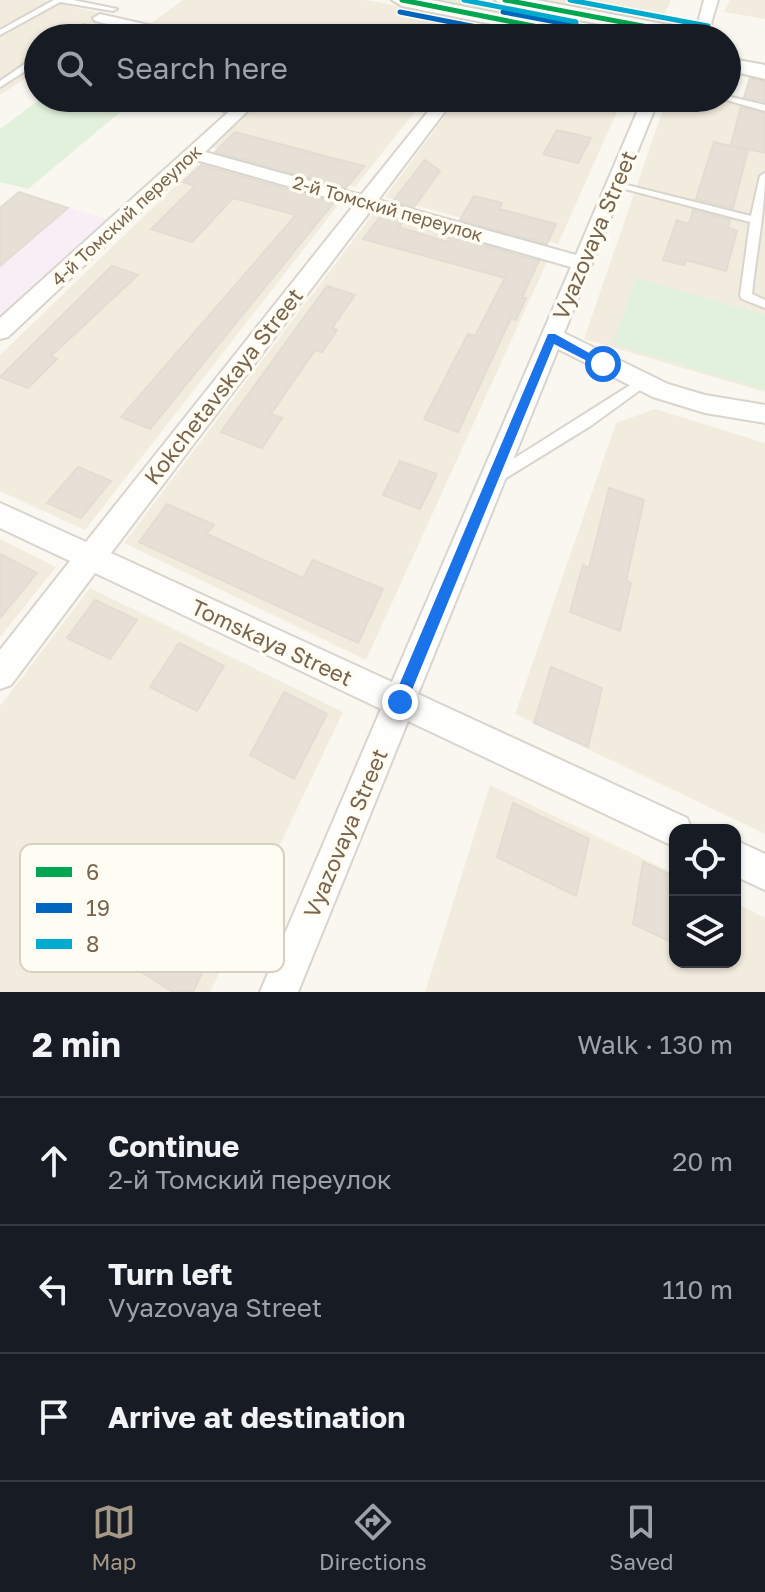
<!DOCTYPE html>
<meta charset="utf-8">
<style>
:root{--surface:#171b24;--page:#20242c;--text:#f1f3f6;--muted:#9ea1a6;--line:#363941;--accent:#a69886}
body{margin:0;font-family:"Golos Text",sans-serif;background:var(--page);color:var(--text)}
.controls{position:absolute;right:24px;bottom:24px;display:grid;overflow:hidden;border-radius:16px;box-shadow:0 2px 6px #0004}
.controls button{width:72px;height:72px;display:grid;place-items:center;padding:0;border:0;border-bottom:2px solid var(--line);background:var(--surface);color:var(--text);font:40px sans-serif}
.stop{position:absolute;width:24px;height:24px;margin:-18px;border:6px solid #1a73e8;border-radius:50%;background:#fff}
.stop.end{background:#1a73e8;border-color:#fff;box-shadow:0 2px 8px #0008}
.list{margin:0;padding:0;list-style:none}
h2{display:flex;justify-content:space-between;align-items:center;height:104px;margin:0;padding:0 32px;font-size:34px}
h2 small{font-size:26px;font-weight:400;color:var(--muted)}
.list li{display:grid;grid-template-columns:52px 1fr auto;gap:24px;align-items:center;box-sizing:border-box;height:128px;padding:0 32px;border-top:2px solid var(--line)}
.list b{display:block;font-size:30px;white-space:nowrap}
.list p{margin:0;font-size:26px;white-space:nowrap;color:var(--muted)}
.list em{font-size:26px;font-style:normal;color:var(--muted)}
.icon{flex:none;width:44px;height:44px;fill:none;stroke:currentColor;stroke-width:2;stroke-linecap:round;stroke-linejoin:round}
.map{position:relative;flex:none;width:765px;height:992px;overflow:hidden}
.search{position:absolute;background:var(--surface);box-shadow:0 2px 6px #0004;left:24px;right:24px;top:24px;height:88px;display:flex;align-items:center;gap:20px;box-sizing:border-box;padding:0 28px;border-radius:44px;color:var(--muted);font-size:30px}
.sheet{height:488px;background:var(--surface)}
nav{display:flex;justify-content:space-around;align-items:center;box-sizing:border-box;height:112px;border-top:2px solid var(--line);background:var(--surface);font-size:22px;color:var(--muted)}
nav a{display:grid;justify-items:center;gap:4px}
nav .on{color:var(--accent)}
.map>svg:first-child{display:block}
.residential{fill:#f2ecde}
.education{fill:#f8eff6}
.green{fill:#e2f1db}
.building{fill:#e6e0d7;stroke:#e2dcd2;stroke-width:2}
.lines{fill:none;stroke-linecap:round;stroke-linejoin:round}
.lane-casing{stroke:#d9d4cd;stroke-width:4}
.street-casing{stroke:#d9d4cd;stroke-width:4}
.secondary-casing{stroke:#d8d3ca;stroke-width:4}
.lane{fill:#fefefd;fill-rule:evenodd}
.street{fill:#fefefd;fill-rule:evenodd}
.secondary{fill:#fefefd;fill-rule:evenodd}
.bus-1-casing{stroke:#fffcf3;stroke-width:8}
.bus-2-casing{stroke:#fffcf3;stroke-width:8}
.bus-3-casing{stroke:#fffcf3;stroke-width:8}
.bus-1{stroke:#00a651;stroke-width:5}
.bus-2{stroke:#0065bd;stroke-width:5}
.bus-3{stroke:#00a9ce;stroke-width:5}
.route{fill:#1a73e8}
.labels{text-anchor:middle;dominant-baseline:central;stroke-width:7;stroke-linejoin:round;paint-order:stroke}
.far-street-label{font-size:18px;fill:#79654d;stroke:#fffcf3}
.street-label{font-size:22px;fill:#79654d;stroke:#fffcf3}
.key{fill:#fffcf3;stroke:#d7cfc1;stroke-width:2}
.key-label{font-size:22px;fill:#79654d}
</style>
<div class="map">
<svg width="765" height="992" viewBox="0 0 765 992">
<rect width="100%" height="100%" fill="#f9f7f0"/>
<path class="residential" d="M0,0H42L150,24L183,0H367L490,25L480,38H216L162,26L210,38H38V70L0,95Z
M542,0H671L661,22Z
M730,0H765V19L724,12Z
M256,98H401L422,103L355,187L205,145Z
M458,98H623L558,244L385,197Z
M667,98H707L765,111V392L584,339Z
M197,165L338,205L85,530L0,491V355Z
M373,214L547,262L366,660L124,543Z
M655,409L765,443V834L515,714L616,423Z
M0,539L56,567L0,637Z
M90,588L343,712L210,992H0V706Z
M490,785L675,874V962H735V903L765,918V992H425Z"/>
<path class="education" d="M20,192L108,220L0,320V208Z"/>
<path class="green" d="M434,0H470L600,25V29L596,32Z
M42,98H111L131,103L28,189L0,182V129Z
M636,278L765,315V390L613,344Z"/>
<path class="building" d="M750,78L765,82V102L744,97Z
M741,107L765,114V153L731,145Z
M557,130L591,138L578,163L543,154Z
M235,132L332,158L364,166L346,188L215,152Z
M714,142L748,150L733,208L696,199Z
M425,160L440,171L414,207L393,201Z
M201,165L334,202L150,429L121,417L296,215L233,198L192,242L151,229L195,186L183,182Z
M19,192L68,208L0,266V208Z
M474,196L502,203L499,209L556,224L547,244L460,220Z
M693,210L730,220L728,228L737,231L726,271L686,260L684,265L663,260L677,220L689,224Z
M381,216L403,222L399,227L447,242L450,236L539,261L522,297L526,298L516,320L511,318L458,432L424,419L468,334L475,336L505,278L363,239Z
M112,266L138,275L51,356L57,359L28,388L0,377Z
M327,286L355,295L332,328L337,330L322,352L315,350L271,414L282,418L262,448L221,432Z
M400,461L437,474L420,509L383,495Z
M78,467L111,481L81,518L47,503Z
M609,488L644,500L626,581L631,583L620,631L570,612L583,565L589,568Z
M167,504L214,525L207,534L303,578L313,560L383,589L358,643L139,542Z
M0,554L37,573L0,618Z
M95,600L137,620L110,659L67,638Z
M179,643L224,666L197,711L150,687Z
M551,667L602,688L588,747L534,723Z
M284,692L327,714L294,779L250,755Z
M513,803L589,839L576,896L497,857Z
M643,862L675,877V944L633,924Z
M150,898L218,940L193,992H173L118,957Z"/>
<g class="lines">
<g class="lane-casing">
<path id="lane" d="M54,0H73L117,9L113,11L60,2L0,35V30Z
M83,25L90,27L75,38H66Z
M35,57H38V63L0,87V81Z
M727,96L765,105V111L719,98Z
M180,98H194L242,112L238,115Z
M765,173C765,213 756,254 752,294L765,300V308L742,299L740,296L750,222L610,185L615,182L751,216L760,176Z
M643,377L649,382L647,385L592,425L498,483H488L486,479L488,475Z"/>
</g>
<g class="street-casing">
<path id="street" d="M704,0H718L707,37L694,38Z
M100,14L192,35L194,38H169L95,21L93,18Z
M507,17L514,21L500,38H486L502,18Z
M244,98H261L205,152L361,195L439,98H455L378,200L576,255L643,98H659L564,333L668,384L705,395L765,405V423L705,413L653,397L558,349L418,694L687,818L692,830H675V847L408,721L298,992H260L381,709L95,573L11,685L0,689V650L70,561L0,528V503L86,542L354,205L196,160L8,337L0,339V318ZM371,210L571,267L392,682L111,553Z
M735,840L765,854V890L735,876Z"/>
</g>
<g class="secondary-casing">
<path id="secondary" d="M392,0H431L536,21L546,27L536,33L402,6Z
M495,0H536L706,32L716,38H674L505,6Z
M727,58L765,65V79L727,70Z"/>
</g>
<use href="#lane" class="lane"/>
<use href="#street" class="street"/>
<use href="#secondary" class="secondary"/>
<g class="bus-1-casing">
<path id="bus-1" d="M402,0L574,34
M505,0L706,38"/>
</g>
<g class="bus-2-casing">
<path id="bus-2" d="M400,12L532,38
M503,12L641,38"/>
</g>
<g class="bus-3-casing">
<path id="bus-3" d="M464,0L576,22
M570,0L708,26"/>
</g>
<use href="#bus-1" class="bus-1"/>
<use href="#bus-2" class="bus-2"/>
<use href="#bus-3" class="bus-3"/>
</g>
<path class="route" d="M548,334H555L609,364L599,367L554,344L405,707L400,709L392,702Z"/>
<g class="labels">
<g class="far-street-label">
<text transform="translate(388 208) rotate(16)">2-й Томский переулок</text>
<text transform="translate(126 215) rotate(-43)">4-й Томский переулок</text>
</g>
<g class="street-label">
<text transform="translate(594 235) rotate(-67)">Vyazovaya Street</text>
<text transform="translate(223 386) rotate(-52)">Kokchetavskaya Street</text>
<text transform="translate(272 642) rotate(25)">Tomskaya Street</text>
<text transform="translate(345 833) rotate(-67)">Vyazovaya Street</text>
</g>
</g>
<rect x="20" y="844" width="264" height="128" rx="12" class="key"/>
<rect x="36" y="867" width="36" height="10" fill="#00a651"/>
<rect x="36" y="903" width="36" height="10" fill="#0065bd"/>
<rect x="36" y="939" width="36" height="10" fill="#00a9ce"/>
<g class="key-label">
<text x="86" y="880">6</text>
<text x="86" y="916">19</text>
<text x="86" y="952">8</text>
</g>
</svg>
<div class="controls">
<button><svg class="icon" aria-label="locate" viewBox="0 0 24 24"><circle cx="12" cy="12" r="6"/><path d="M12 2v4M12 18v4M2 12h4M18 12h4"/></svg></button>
<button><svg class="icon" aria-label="layers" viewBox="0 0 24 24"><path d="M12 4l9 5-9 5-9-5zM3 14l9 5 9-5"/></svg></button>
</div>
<div class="stop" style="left:603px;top:364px"></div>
<div class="stop end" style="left:400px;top:702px"></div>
<div class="search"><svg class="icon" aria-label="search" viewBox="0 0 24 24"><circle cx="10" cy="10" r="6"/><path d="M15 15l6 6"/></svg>Search here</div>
</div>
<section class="sheet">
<h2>2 min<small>Walk · 130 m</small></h2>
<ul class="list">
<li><svg class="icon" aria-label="ahead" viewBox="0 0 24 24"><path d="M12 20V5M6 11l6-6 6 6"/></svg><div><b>Continue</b><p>2-й Томский переулок</p></div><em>20 m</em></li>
<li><svg class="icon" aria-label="left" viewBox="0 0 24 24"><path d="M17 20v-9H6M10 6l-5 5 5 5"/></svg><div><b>Turn left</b><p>Vyazovaya Street</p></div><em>110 m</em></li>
<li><svg class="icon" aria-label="arrive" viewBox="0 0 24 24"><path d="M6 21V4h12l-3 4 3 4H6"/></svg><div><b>Arrive at destination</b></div></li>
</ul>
</section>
<nav>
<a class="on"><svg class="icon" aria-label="map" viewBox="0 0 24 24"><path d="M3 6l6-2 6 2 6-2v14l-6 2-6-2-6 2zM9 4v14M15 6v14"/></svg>Map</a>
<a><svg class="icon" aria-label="directions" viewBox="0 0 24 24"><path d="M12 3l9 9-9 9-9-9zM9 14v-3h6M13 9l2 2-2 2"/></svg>Directions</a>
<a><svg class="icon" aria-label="saved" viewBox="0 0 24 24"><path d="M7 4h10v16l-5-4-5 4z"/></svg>Saved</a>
</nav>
